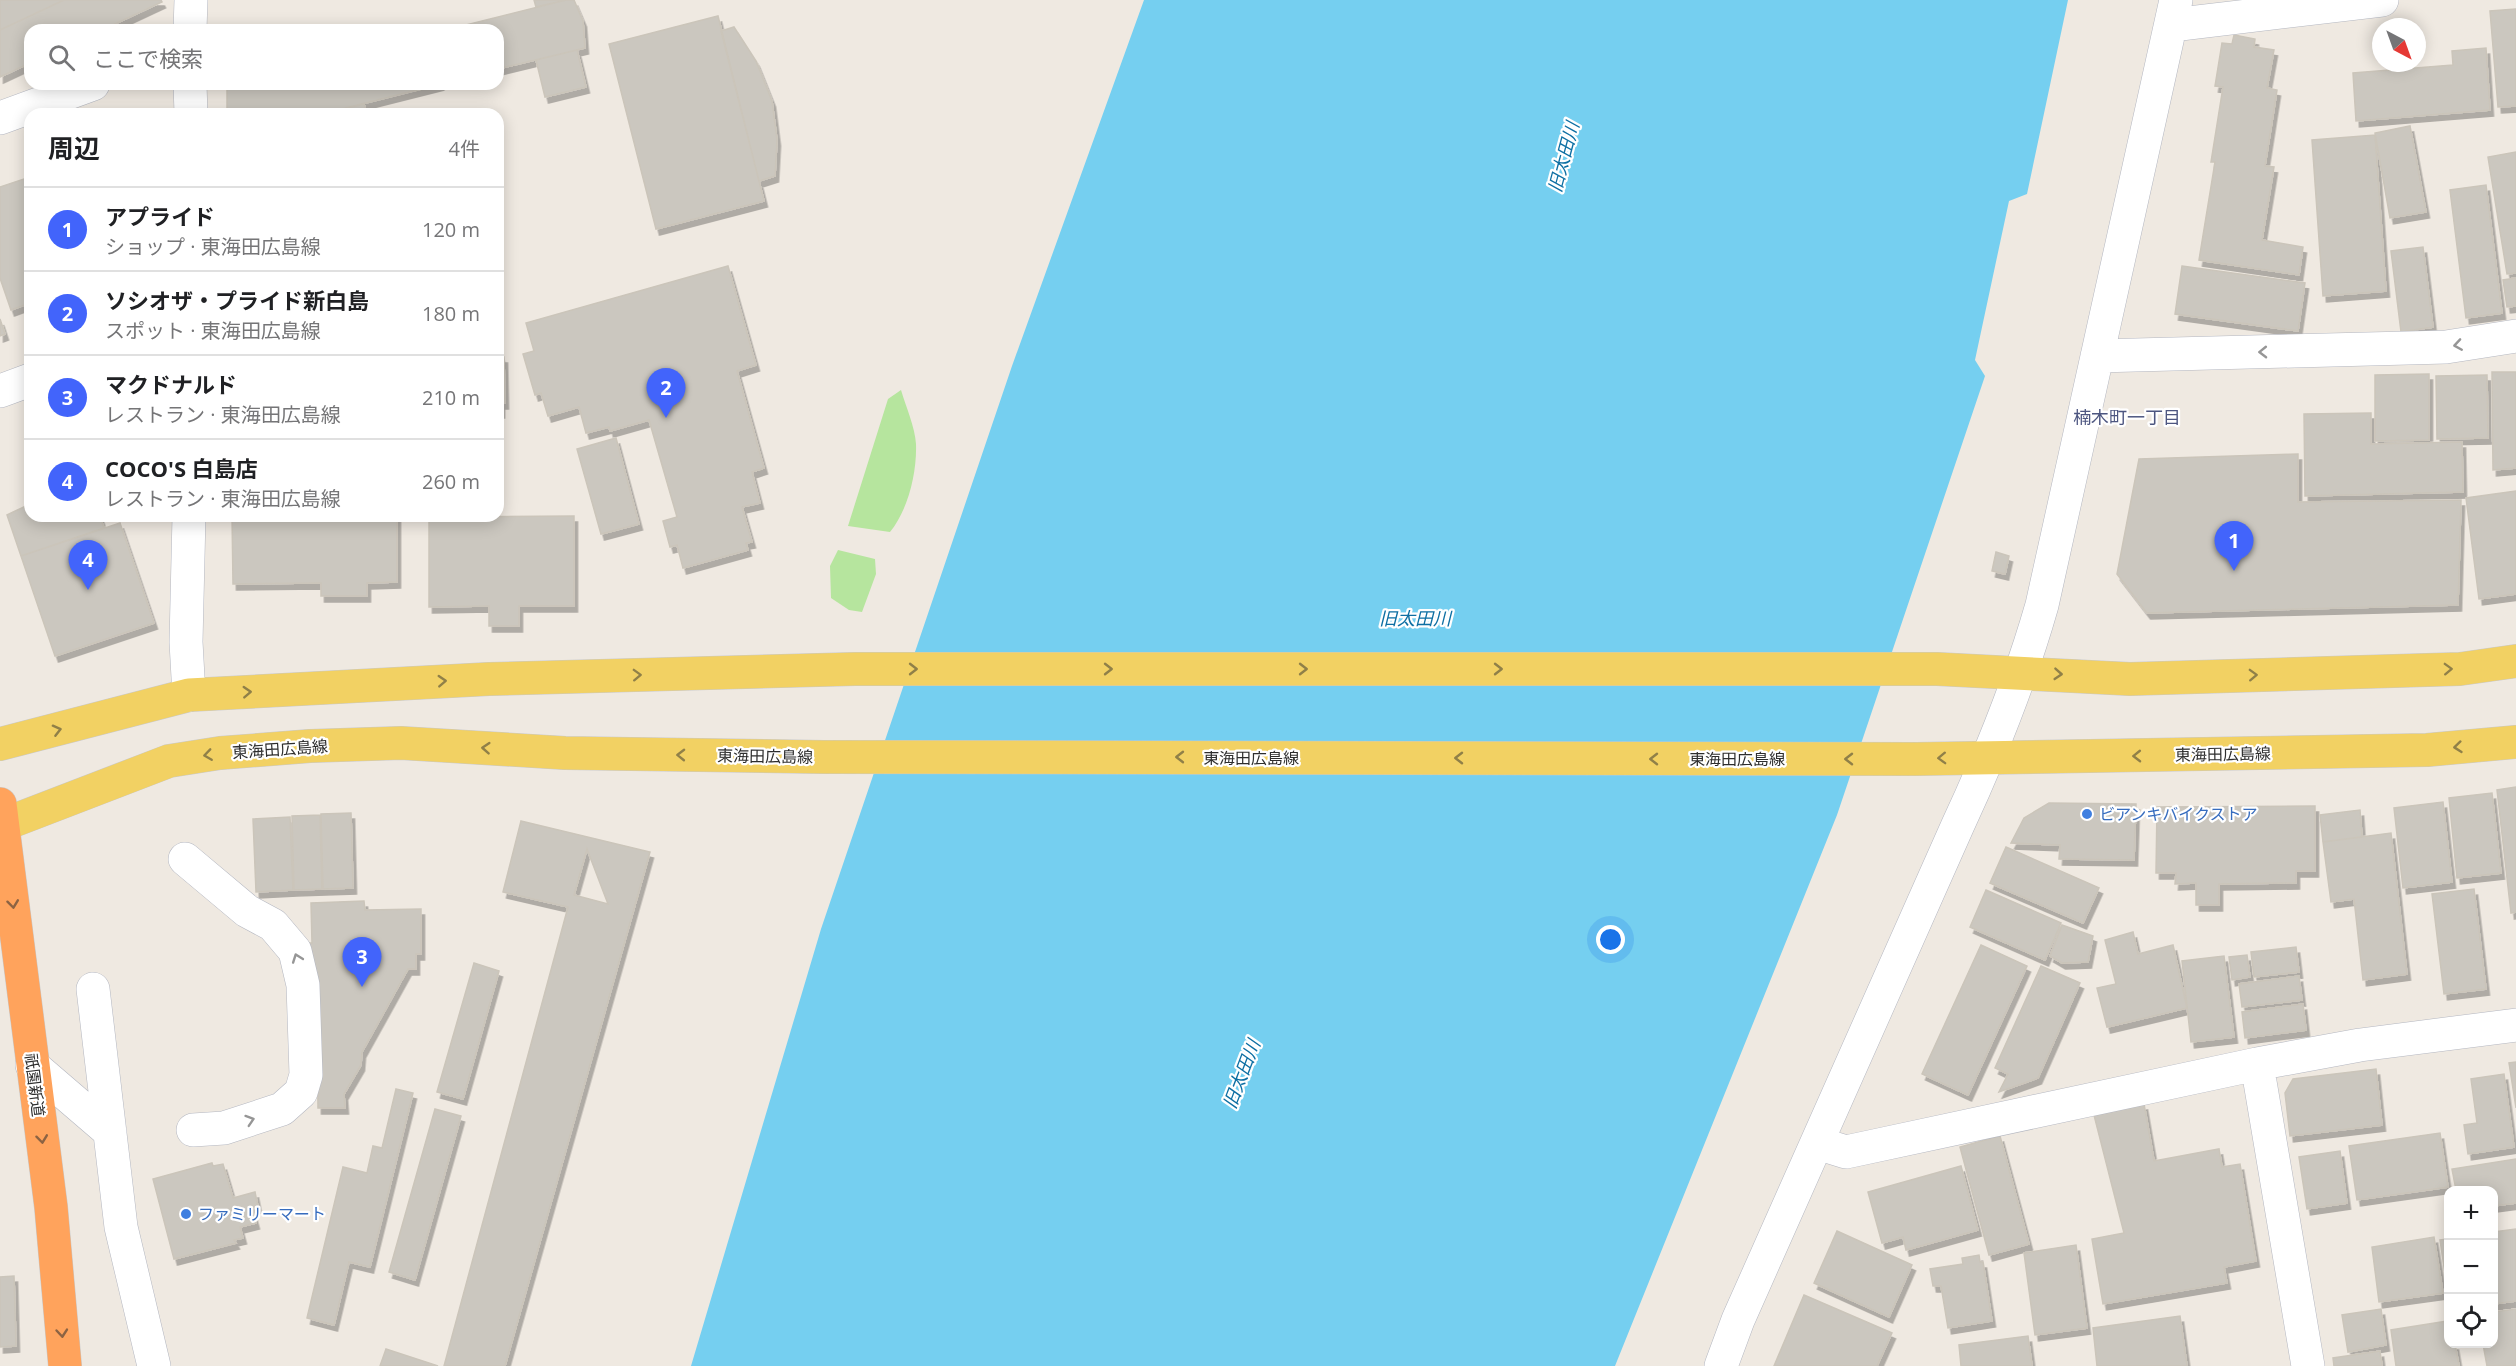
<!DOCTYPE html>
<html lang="ja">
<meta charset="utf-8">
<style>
:root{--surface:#fff;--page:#f2f2f2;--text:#202124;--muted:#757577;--line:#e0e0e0;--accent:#4264fb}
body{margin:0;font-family:"Open Sans","Noto Sans JP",sans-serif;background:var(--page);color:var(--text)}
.controls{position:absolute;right:18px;bottom:18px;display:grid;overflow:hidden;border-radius:12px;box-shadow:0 3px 15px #0003}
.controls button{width:54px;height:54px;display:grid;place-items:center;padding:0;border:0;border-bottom:2px solid var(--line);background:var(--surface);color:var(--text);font:30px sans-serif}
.compass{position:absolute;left:2372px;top:18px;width:54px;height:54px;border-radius:50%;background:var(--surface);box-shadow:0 3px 15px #0003;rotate:139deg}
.you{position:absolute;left:1611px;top:940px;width:21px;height:21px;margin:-15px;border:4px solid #fff;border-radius:50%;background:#1a73e8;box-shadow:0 0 0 9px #1a73e833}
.badge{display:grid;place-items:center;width:39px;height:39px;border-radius:50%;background:var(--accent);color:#fff;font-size:20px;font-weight:700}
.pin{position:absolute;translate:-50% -50px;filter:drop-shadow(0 2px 3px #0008)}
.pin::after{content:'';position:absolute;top:32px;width:21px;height:18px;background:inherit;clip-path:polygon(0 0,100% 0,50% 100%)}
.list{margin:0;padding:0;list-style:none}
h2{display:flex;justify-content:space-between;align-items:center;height:78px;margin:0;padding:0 24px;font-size:26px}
h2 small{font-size:20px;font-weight:400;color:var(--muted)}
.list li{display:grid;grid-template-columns:39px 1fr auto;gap:18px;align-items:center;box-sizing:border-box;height:84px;padding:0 24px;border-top:2px solid var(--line)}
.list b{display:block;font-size:22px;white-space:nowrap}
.list p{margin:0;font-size:20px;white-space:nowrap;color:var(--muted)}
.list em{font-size:20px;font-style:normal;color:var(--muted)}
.icon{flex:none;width:33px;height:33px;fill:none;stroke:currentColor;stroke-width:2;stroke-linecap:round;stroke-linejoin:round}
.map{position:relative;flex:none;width:2516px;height:1366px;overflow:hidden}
.search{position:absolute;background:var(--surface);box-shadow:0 3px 15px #0003;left:24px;top:24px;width:480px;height:66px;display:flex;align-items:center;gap:15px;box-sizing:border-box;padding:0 21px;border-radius:18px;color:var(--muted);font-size:22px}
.panel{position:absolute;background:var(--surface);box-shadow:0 3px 15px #0003;left:24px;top:108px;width:480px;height:414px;border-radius:18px}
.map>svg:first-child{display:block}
.green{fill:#b6e59e}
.water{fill:#75cff0}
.building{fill:#cbc7bf;stroke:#cbc5ba;stroke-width:1.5;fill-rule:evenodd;filter:url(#shadow)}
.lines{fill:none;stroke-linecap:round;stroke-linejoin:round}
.minor-casing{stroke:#b4b7c1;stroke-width:34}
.major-casing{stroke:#c9c9c9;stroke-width:34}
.highway-casing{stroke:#c9c9c9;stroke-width:34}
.minor{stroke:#fff;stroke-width:33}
.major{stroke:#f2d163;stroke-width:33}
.highway{stroke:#ffa35c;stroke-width:33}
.oneway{stroke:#969696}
.oneway2{stroke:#908048}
.oneway3{stroke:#8c6343}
.shop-dot{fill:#3f7fe0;stroke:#fff;stroke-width:2}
.labels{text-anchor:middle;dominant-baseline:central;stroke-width:4.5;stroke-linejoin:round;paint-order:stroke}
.street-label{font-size:16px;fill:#2e2e2e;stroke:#fff}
.shop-label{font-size:16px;fill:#366cbe;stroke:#fff;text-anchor:start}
.water-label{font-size:18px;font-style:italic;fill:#0d6fa3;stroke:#fff}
.neighbourhood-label{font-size:18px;fill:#4d5680;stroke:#fff}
</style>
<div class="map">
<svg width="2516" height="1366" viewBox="0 0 2516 1366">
<defs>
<filter id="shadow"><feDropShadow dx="3.5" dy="6" stdDeviation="0" flood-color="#0004"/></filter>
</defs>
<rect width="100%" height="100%" fill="#efe9e1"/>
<path class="green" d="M901,390C906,407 915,427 916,444C917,473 908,510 890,532L848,526L888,399Z
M838,550L875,559L876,574L862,612L849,610L831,598L830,566Z"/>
<path class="water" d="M1144,0H2068L2027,194L2009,201L1975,360L1985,376L1837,815L1615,1366H691L821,929L1012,366Z"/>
<path class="building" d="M0,0H64L0,30Z
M64,0H161L162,2L102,30H30V63L0,77V30Z
M534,0H566L536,7Z
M566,0H574L583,21L585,48L498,69V30H446Z
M2516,9V106L2498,107L2490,11Z
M718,16L764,201L656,229L609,44Z
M734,27L756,61L772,101L777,140L775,176L759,181L721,31Z
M2234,35L2255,39L2254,47L2274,50L2267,88L2277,90L2265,166L2274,167L2262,240L2303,247L2299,275L2199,260L2215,162H2211L2223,87L2215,86L2222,43L2232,44Z
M2486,48L2490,110L2356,121L2353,73L2453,65L2452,51Z
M577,50L586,87L545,97L536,60Z
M236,84H441L322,114H227V86Z
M364,104L367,114H322Z
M2410,126L2426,212L2390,218L2375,133Z
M2375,135L2386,291L2323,296L2312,140Z
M2516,152V273L2507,274L2488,157Z
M30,177V303L11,310L0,278V187Z
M2486,185L2502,313L2466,318L2450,190Z
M2423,247L2433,327L2401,332L2391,251Z
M728,266L756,365L737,371L764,468L752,472L760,503L742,507L752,542L746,543L748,550L683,568L677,545L670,547L663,521L677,517L649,420L610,431L609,427L586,433L579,407L548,416L541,393L535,395L523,354L534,351L526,323Z
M2182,266L2305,283L2298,331L2175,314Z
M2516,278V306L2507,307L2503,280Z
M0,319L5,334L0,336Z
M498,353H500L501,357H504L505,403H501V412H498Z
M2492,372H2516V468L2493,470Z
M2429,374V440L2375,441V375Z
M2487,375L2488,438L2437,439L2436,376Z
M2371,413V444L2462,442L2463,492L2305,496L2304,414Z
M616,438L639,524L601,534L577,449Z
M2298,454V502L2461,500L2458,605L2147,613L2117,574L2139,459Z
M2516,491V594L2479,599L2466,498Z
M30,504V516H100L104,528L21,556L7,515Z
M232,516H397V582L367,583V596H321V583L233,584Z
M574,516V606H519V626H489V606L429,607V517Z
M120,523L154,623L55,656L21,556Z
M1996,552L2009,556L2005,574L1992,571Z
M2516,787V912L2511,913L2497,790Z
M2492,793L2501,873L2457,878L2449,798Z
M2443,802L2452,882L2403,888L2394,808Z
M2049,803L2136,804L2134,860L2059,859L2060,845L2011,843L2024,818Z
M2315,806V871H2296V883L2219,884V905H2196V883L2175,884L2176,873H2156L2157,807Z
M2360,810L2362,837L2323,842L2320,815Z
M351,813L353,888L323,889L321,814Z
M320,815L322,889L294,890L292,816Z
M290,817L293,890L256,892L253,819Z
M521,821L650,852L505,1366H444L568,907L503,892ZM587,849L608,904L574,895Z
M2391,833L2407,974L2363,980L2354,899L2331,902L2323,842Z
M2006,847L2099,888L2083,923L1990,883Z
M2474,889L2486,989L2444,994L2432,894Z
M1986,890L2061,923L2045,960L1970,927Z
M364,901L365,910L421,909V954H416V969H408L362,1052L361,1065L344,1094L345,1108H318L317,982L300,943H312L311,903Z
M2062,925L2093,936L2088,962L2062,963L2050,956Z
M2133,932L2138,954L2173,945L2187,1008L2107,1027L2097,988L2116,984L2105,940Z
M1981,945L2027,966L1968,1095L1922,1074Z
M2296,947L2299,972L2254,977L2251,952Z
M2247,955L2250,977L2232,980L2229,957Z
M2224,956L2234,1037L2191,1042L2182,961Z
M474,963L499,971L463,1099L437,1092Z
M2041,966L2080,983L2038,1078L1999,1092L2008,1074L1995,1068Z
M2299,976L2302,1000L2242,1007L2239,984Z
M2303,1004L2306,1030L2245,1038L2242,1012Z
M2516,1062V1108L2509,1063Z
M2376,1069L2382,1125L2290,1136L2285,1093L2293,1079Z
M2504,1074L2514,1147L2468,1154L2464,1125L2477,1123L2471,1079Z
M396,1089L413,1093L370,1267L349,1262L334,1325L307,1318L343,1167L367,1173L373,1146L382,1148Z
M2144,1104L2154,1161L2219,1149L2222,1167L2240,1164L2256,1261L2224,1267L2227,1283L2103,1304L2092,1239L2124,1233L2094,1115Z
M435,1109L461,1116L415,1280L389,1272Z
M2440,1133L2448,1187L2357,1200L2349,1146Z
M2000,1136L2029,1244L1989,1255L1960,1147Z
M2340,1151L2347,1203L2307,1209L2299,1157Z
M2516,1159V1203L2494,1206V1190H2456L2452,1169Z
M212,1163L213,1166L223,1164L233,1198L255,1192L258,1207L252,1209L256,1223L240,1227L243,1238L234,1240L236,1243L174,1259L153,1179Z
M1961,1166L1978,1230L1906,1250L1903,1237L1882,1243L1868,1192Z
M2516,1229V1301L2494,1304V1232Z
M1837,1231L1912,1265L1889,1317L1814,1283Z
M2434,1237L2443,1293L2379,1302L2372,1247Z
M2448,1239V1294L2440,1240Z
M2076,1245L2087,1328L2035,1335L2024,1253Z
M1979,1255L1980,1262H1983L1992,1321L1948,1328L1941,1286H1933L1930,1269L1963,1264L1962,1258Z
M14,1276L16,1346L0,1347V1277Z
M1804,1295L1892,1333L1877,1366H1774Z
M2381,1309L2386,1345L2348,1352L2342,1315Z
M2516,1309V1366H2487L2483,1344H2494V1312Z
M2180,1316L2187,1366H2097L2093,1328Z
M2448,1321V1344H2455L2459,1366H2396L2391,1330Z
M2028,1336L2032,1366H1961L1959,1345Z
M386,1349L438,1366H380Z
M2380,1351L2382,1366H2334L2333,1358Z"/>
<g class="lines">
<g class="minor-casing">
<path id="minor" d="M2172,25L2382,0
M190,30L191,0
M190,84L191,114
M0,118L93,84
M2097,356L2446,347L2516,336
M0,391L30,380
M189,516L186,642L189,695
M185,859L247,911L273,925L295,951L303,985L306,1075L301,1092L282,1109L224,1128L193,1130
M93,989L121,1227L154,1366
M2257,1064L2308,1366
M32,1065L110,1132
M1817,1143L1846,1152L2257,1064L2360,1045L2516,1025
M1721,1366L1738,1320L1957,827C1991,754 2020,682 2042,605L2176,0"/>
</g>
<g class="major-casing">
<path id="major" d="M0,744L189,695L489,679L855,669H1937L2130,679L2460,669L2516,661
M0,826L169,761L220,753L310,746L401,743L565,753L824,757L1916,759L2427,750L2516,742"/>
</g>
<g class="highway-casing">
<path id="highway" d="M0,804L51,1207L65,1366"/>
</g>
<use href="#minor" class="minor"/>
<use href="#major" class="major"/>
<use href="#highway" class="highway"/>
</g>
<defs><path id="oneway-chevron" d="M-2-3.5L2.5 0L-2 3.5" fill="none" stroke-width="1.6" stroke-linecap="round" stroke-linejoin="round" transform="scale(1.5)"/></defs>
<g class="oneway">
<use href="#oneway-chevron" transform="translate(2458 345) rotate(171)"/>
<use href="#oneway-chevron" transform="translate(2263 352) rotate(179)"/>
<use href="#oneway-chevron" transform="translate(297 958) rotate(-110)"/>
<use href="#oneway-chevron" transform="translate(250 1120) rotate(-18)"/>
</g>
<g class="oneway2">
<use href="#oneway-chevron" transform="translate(913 669)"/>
<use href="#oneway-chevron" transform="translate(1108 669)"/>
<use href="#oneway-chevron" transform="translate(1303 669)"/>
<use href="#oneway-chevron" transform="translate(1498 669)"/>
<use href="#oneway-chevron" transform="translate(2448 669) rotate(-2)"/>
<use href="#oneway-chevron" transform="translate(2058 674) rotate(4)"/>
<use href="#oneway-chevron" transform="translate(637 675) rotate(-2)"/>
<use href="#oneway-chevron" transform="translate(2253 675) rotate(-2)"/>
<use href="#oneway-chevron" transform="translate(442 681) rotate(-3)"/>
<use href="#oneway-chevron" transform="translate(247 692) rotate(-3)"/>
<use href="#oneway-chevron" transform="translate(57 730) rotate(-14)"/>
<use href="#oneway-chevron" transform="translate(2458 747) rotate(174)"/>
<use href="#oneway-chevron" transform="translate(486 748) rotate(-176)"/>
<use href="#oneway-chevron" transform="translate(208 755) rotate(172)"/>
<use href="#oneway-chevron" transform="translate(681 755) rotate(-179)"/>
<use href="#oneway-chevron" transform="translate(2137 756) rotate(179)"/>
<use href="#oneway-chevron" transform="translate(1180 757) rotate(-180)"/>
<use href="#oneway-chevron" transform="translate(1459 758) rotate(-180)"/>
<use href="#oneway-chevron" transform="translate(1942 758) rotate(178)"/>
<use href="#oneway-chevron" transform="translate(1654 759) rotate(-180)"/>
<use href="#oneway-chevron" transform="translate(1849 759) rotate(-180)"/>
</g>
<g class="oneway3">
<use href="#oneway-chevron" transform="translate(13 904) rotate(83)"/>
<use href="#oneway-chevron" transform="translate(42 1139) rotate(83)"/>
<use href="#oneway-chevron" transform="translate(62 1333) rotate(85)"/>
</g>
<g class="shop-dot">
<circle cx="2087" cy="814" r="6"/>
<circle cx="186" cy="1214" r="6"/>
</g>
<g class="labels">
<g class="street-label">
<text transform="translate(280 749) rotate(-4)">東海田広島線</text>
<text transform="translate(2223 754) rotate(-1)">東海田広島線</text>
<text transform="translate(765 756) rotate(1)">東海田広島線</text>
<text x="1251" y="758">東海田広島線</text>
<text x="1737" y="759">東海田広島線</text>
<text transform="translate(35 1085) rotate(83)">祇園新道</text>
</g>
<g class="shop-label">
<text x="2099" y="814">ビアンキバイクストア</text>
<text x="198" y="1214">ファミリーマート</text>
</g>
<g class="water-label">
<text transform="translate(1563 157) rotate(-75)">旧太田川</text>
<text x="1415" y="618">旧太田川</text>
<text transform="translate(1241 1074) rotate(-69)">旧太田川</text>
</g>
<g class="neighbourhood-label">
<text x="2127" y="417">楠木町一丁目</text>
</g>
</g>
</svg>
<div class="controls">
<button>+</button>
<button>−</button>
<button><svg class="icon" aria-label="locate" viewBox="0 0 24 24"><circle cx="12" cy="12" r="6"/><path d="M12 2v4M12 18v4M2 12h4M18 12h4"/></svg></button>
</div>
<svg class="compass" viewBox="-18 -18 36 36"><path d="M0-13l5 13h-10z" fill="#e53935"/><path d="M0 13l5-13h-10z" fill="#757577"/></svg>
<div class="you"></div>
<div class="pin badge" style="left:2234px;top:571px">1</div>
<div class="pin badge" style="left:666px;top:418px">2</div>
<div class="pin badge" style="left:362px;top:987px">3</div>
<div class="pin badge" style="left:88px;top:590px">4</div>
<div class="search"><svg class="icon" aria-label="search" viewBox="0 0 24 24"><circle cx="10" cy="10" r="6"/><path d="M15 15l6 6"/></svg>ここで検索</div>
<section class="panel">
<h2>周辺<small>4件</small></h2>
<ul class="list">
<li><span class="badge">1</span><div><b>アプライド</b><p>ショップ · 東海田広島線</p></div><em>120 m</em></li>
<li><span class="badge">2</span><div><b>ソシオザ・プライド新白島</b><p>スポット · 東海田広島線</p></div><em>180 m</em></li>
<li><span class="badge">3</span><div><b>マクドナルド</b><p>レストラン · 東海田広島線</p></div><em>210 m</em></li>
<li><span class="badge">4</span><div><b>COCO'S 白島店</b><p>レストラン · 東海田広島線</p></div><em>260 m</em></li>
</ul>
</section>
</div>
